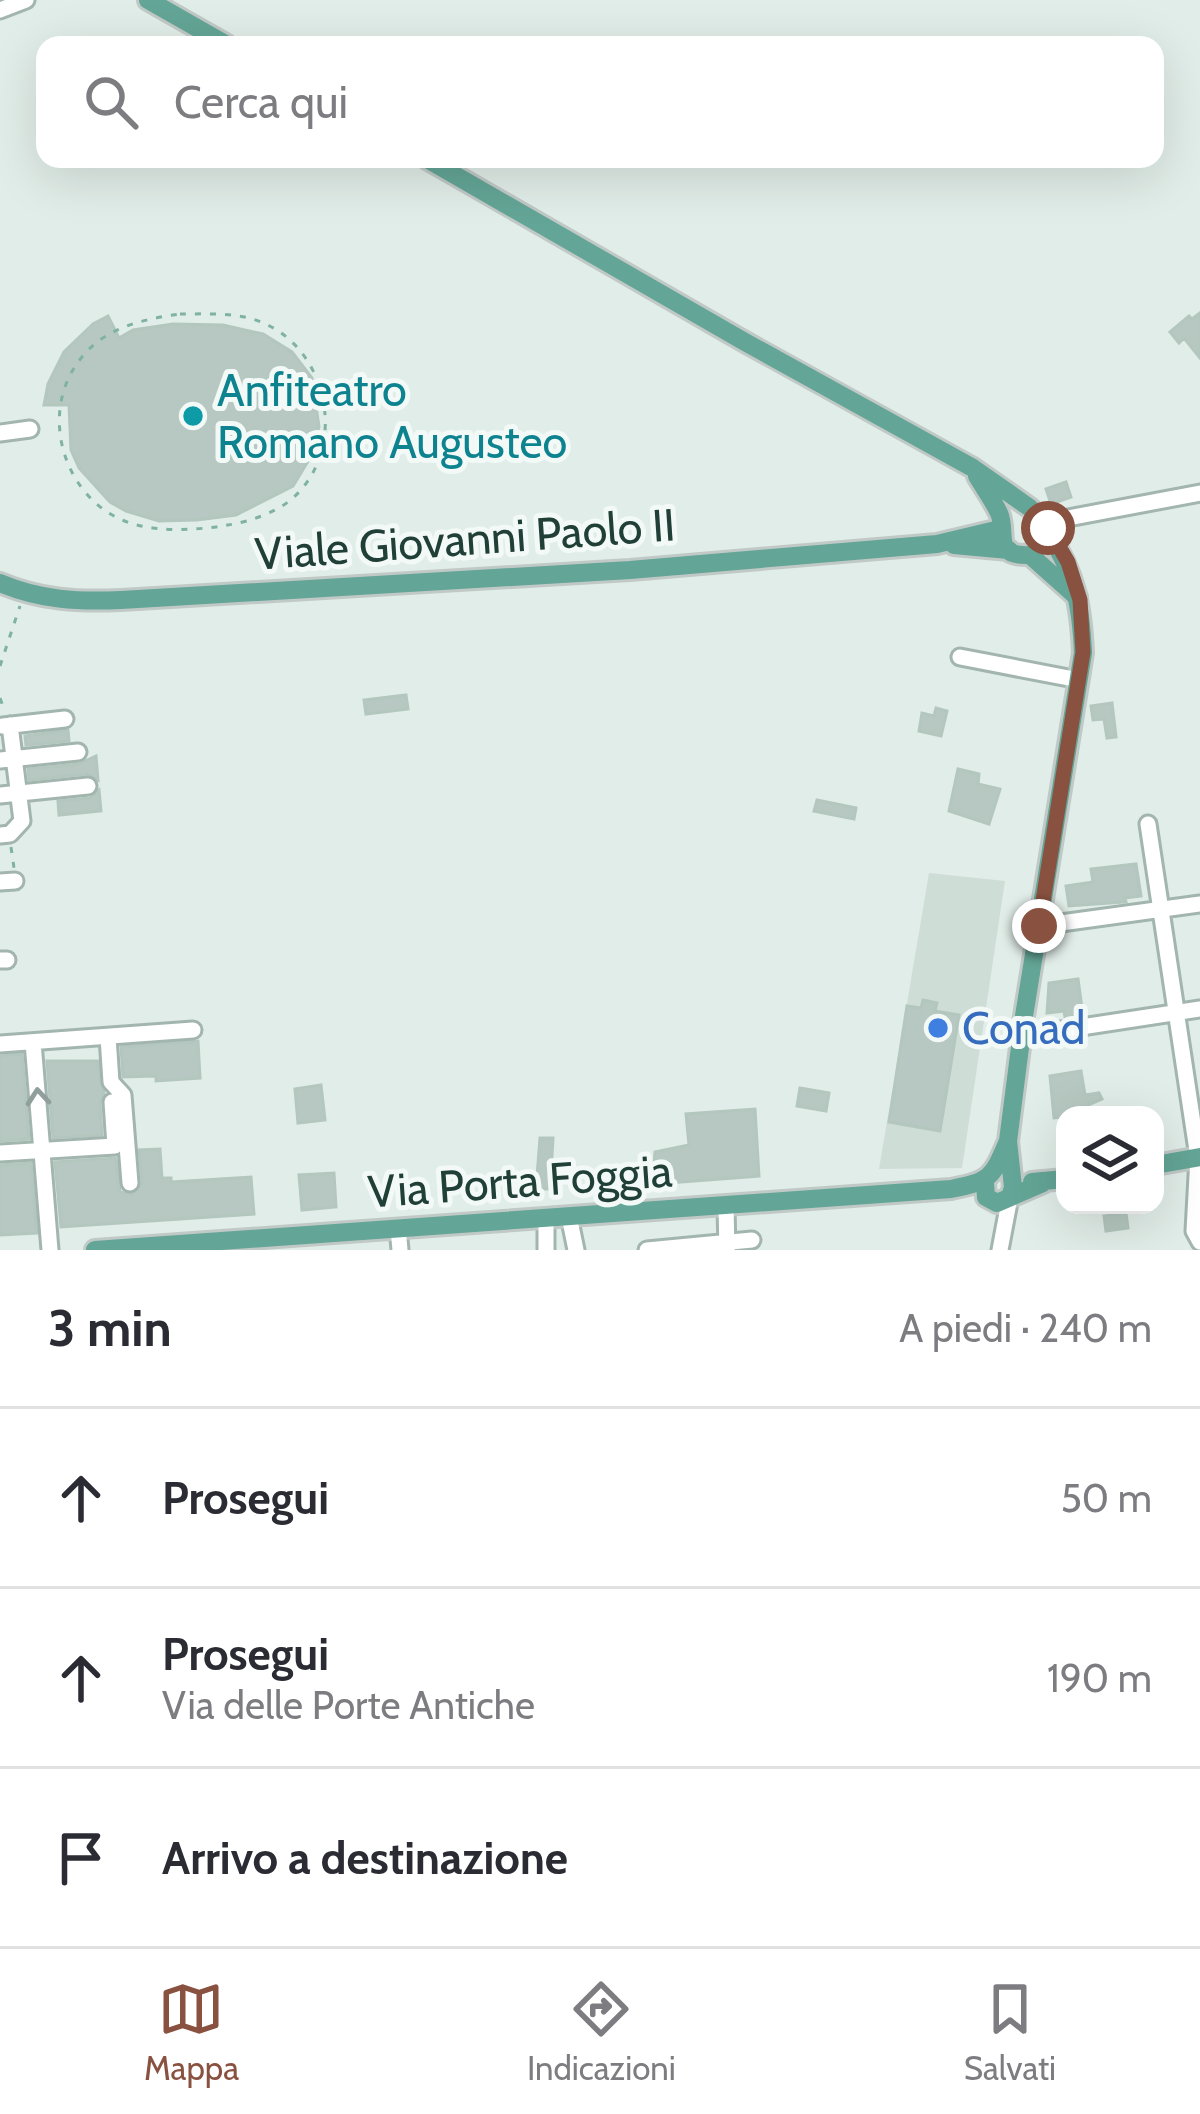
<!DOCTYPE html>
<html lang="it">
<meta charset="utf-8">
<style>
:root{--surface:#fff;--page:#f7f7f7;--text:#2b2b33;--muted:#7c7c81;--line:#e1e1e2;--accent:#895140}
body{margin:0;font-family:Cabin,sans-serif;background:var(--page);color:var(--text)}
.controls{position:absolute;right:36px;bottom:36px;display:grid;overflow:hidden;border-radius:24px;box-shadow:0 12px 48px #0002}
.controls button{width:108px;height:108px;display:grid;place-items:center;padding:0;border:0;border-bottom:3px solid var(--line);background:var(--surface);color:var(--text);font:60px sans-serif}
.stop{position:absolute;width:36px;height:36px;margin:-27px;border:9px solid #895140;border-radius:50%;background:#fff}
.stop.end{background:#895140;border-color:#fff;box-shadow:0 3px 12px #0008}
.list{margin:0;padding:0;list-style:none}
h2{display:flex;justify-content:space-between;align-items:center;height:156px;margin:0;padding:0 48px;font-size:51px}
h2 small{font-size:39px;font-weight:400;color:var(--muted)}
.list li{display:grid;grid-template-columns:78px 1fr auto;gap:36px;align-items:center;box-sizing:border-box;height:180px;padding:0 48px;border-top:3px solid var(--line)}
.list b{display:block;font-size:45px;white-space:nowrap}
.list p{margin:0;font-size:39px;white-space:nowrap;color:var(--muted)}
.list em{font-size:39px;font-style:normal;color:var(--muted)}
.icon{flex:none;width:66px;height:66px;fill:none;stroke:currentColor;stroke-width:2;stroke-linecap:round;stroke-linejoin:round}
.map{position:relative;flex:none;width:1200px;height:1250px;overflow:hidden}
.search{position:absolute;background:var(--surface);box-shadow:0 12px 48px #0002;left:36px;right:36px;top:36px;height:132px;display:flex;align-items:center;gap:30px;box-sizing:border-box;padding:0 42px;border-radius:24px;color:var(--muted);font-size:45px}
.sheet{height:696px;background:var(--surface)}
nav{display:flex;justify-content:space-around;align-items:center;box-sizing:border-box;height:168px;border-top:3px solid var(--line);background:var(--surface);font-size:33px;color:var(--muted)}
nav a{display:grid;justify-items:center;gap:6px}
nav .on{color:var(--accent)}
.map>svg:first-child{display:block}
.built{fill:#cfddd7}
.building{fill:#b6c8c1;stroke:#b3c7bf;stroke-width:3}
.lines{fill:none;stroke-linecap:round;stroke-linejoin:round}
.minor-casing{stroke:#a3b5af;stroke-width:21}
.major-casing{stroke:#c1c9c7;stroke-width:24}
.path{stroke:#7fb2a4;stroke-width:3;stroke-dasharray:6 9;stroke-linecap:butt}
.minor{stroke:#fff;stroke-width:15}
.major{stroke:#63a596;stroke-width:18}
.oneway{stroke:#909f9b}
.route{stroke:#895140;stroke-width:15}
.culture-dot{fill:#0f9aa8;stroke:#f2f9f6;stroke-width:4.5}
.shop-dot{fill:#3f7fe0;stroke:#f2f9f6;stroke-width:4.5}
.labels{text-anchor:middle;dominant-baseline:central;stroke-width:10;stroke-linejoin:round;paint-order:stroke}
.culture-label{font-size:45px;fill:#0d838f;stroke:#f2f9f6;text-anchor:start}
.street-label{font-size:45px;fill:#203f37;stroke:#f2f9f6}
.shop-label{font-size:45px;fill:#366cbe;stroke:#f2f9f6;text-anchor:start}
</style>
<div class="map">
<svg width="1200" height="1250" viewBox="0 0 1200 1250">
<rect width="100%" height="100%" fill="#e1ede8"/>
<path class="built" d="M929,873L1005,881L962,1168L879,1169Z"/>
<path class="building" d="M1200,313V358L1184,338L1179,343L1170,332L1189,316L1192,319Z
M108,316L119,338L133,330L173,324L223,325L263,334L292,352L312,378L319,427L310,458L293,486L236,515L197,520L159,521L126,511L110,502L79,468L71,450L69,405H44L48,384L64,352L93,324Z
M1066,482L1071,497L1051,504L1046,489Z
M406,695L408,709L366,714L364,700Z
M1112,703L1116,737L1107,738L1104,719L1093,720L1091,706Z
M936,708L947,711L941,736L919,731L922,713L934,716Z
M68,730L69,741L26,745L25,736Z
M96,756L98,780L87,774L29,780L28,769L79,764Z
M958,769L979,774L978,784L1000,789L989,824L949,811Z
M99,790L101,811L59,815L58,801L90,798Z
M817,800L856,808L854,819L814,811Z
M1136,864L1141,896L1125,898L1126,902L1069,906L1066,886L1093,882L1091,869Z
M1078,979L1083,1015L1065,1017L1064,1011L1047,1013L1049,983Z
M923,1000L937,1003L935,1011L959,1015L940,1131L889,1122L907,1006L921,1008Z
M198,1041L200,1078L156,1081V1076L123,1077L121,1047Z
M22,1054L29,1139L0,1141V1056Z
M47,1061H98L104,1093L100,1103L102,1135L53,1138Z
M1081,1071L1085,1095L1099,1093L1102,1099L1088,1105L1089,1115L1054,1118L1050,1076Z
M321,1085L325,1120L298,1123L295,1089Z
M800,1088L829,1093L826,1111L797,1106Z
M755,1109L759,1176L653,1184L655,1152L689,1145L686,1114Z
M540,1138H553L550,1189H536Z
M160,1149L162,1178H171V1182L251,1177L254,1214L61,1227L55,1162L116,1158L120,1192L132,1195L142,1183L139,1150Z
M31,1163L37,1233L0,1235V1165Z
M334,1173L336,1207L302,1210L299,1175Z
M1126,1213L1128,1228L1106,1231L1104,1216Z"/>
<g class="lines">
<g class="minor-casing">
<path id="minor" d="M0,10L26,0
M0,433L30,429
M1047,522L1200,493
M960,657L1079,680
M3,726L65,719
M0,760L78,752
M0,795L88,786
M1148,824L1198,1157L1194,1231L1200,1242
M0,835L10,834L22,821L10,725
M0,882L15,881
M1039,926L1200,904
M0,960H7
M1022,1036L1200,1009
M108,1037L111,1082L123,1095L130,1183
M33,1042L50,1250
M0,1044L193,1030
M0,1153L115,1146L112,1102
M726,1207L727,1250
M569,1216L576,1250
M398,1228L400,1250
M546,1250V1217
M647,1250L752,1240
M1000,1250L1010,1197"/>
</g>
<g class="major-casing">
<path id="major" d="M148,0L227,45
M427,159L745,342L973,468L1030,508
M977,476C984,488 993,500 999,513C1008,533 991,557 1030,555L1077,597
M954,545L1009,550
M0,583C40,600 78,602 121,600L630,570L937,544L1000,529
M1155,1165L1200,1157
M1032,1182L1065,1179
M985,1183L986,1197L997,1203L1043,1183
M1010,1197L1013,1187L1008,1141L1024,1016L1083,653C1081,606 1075,573 1048,533
M95,1250L951,1189C991,1181 992,1178 1008,1141"/>
</g>
<path class="path" d="M180,314C206,314 237,312 261,322C329,349 348,447 294,497C278,512 249,522 228,525C199,530 164,532 137,525C65,507 35,413 82,357C106,327 144,319 180,314Z
M0,666L20,606
M0,698L5,712
M11,847L14,868"/>
<use href="#minor" class="minor"/>
<use href="#major" class="major"/>
</g>
<defs><path id="oneway-chevron" d="M-2-3.5L2.5 0L-2 3.5" fill="none" stroke-width="1.6" stroke-linecap="round" stroke-linejoin="round" transform="scale(3)"/></defs>
<use class="oneway" href="#oneway-chevron" transform="translate(38 1097) rotate(-95)"/>
<g class="lines">
<path class="route" d="M1039,926L1083,652L1080,600L1068,562L1048,528"/>
</g>
<circle class="culture-dot" cx="193" cy="416" r="12"/>
<circle class="shop-dot" cx="938" cy="1028" r="12"/>
<g class="labels">
<g class="culture-label">
<text x="217" y="390">Anfiteatro<tspan x="217" dy="52">Romano Augusteo</tspan></text>
</g>
<g class="street-label">
<text transform="translate(465 539) rotate(-4)">Viale Giovanni Paolo II</text>
<text transform="translate(520 1181) rotate(-4)">Via Porta Foggia</text>
</g>
<g class="shop-label">
<text x="962" y="1028">Conad</text>
</g>
</g>
</svg>
<div class="controls">
<button><svg class="icon" aria-label="layers" viewBox="0 0 24 24"><path d="M12 4l9 5-9 5-9-5zM3 14l9 5 9-5"/></svg></button>
</div>
<div class="stop" style="left:1048px;top:528px"></div>
<div class="stop end" style="left:1039px;top:926px"></div>
<div class="search"><svg class="icon" aria-label="search" viewBox="0 0 24 24"><circle cx="10" cy="10" r="6"/><path d="M15 15l6 6"/></svg>Cerca qui</div>
</div>
<section class="sheet">
<h2>3 min<small>A piedi · 240 m</small></h2>
<ul class="list">
<li><svg class="icon" aria-label="ahead" viewBox="0 0 24 24"><path d="M12 20V5M6 11l6-6 6 6"/></svg><div><b>Prosegui</b></div><em>50 m</em></li>
<li><svg class="icon" aria-label="ahead" viewBox="0 0 24 24"><path d="M12 20V5M6 11l6-6 6 6"/></svg><div><b>Prosegui</b><p>Via delle Porte Antiche</p></div><em>190 m</em></li>
<li><svg class="icon" aria-label="arrive" viewBox="0 0 24 24"><path d="M6 21V4h12l-3 4 3 4H6"/></svg><div><b>Arrivo a destinazione</b></div></li>
</ul>
</section>
<nav>
<a class="on"><svg class="icon" aria-label="map" viewBox="0 0 24 24"><path d="M3 6l6-2 6 2 6-2v14l-6 2-6-2-6 2zM9 4v14M15 6v14"/></svg>Mappa</a>
<a><svg class="icon" aria-label="directions" viewBox="0 0 24 24"><path d="M12 3l9 9-9 9-9-9zM9 14v-3h6M13 9l2 2-2 2"/></svg>Indicazioni</a>
<a><svg class="icon" aria-label="saved" viewBox="0 0 24 24"><path d="M7 4h10v16l-5-4-5 4z"/></svg>Salvati</a>
</nav>
